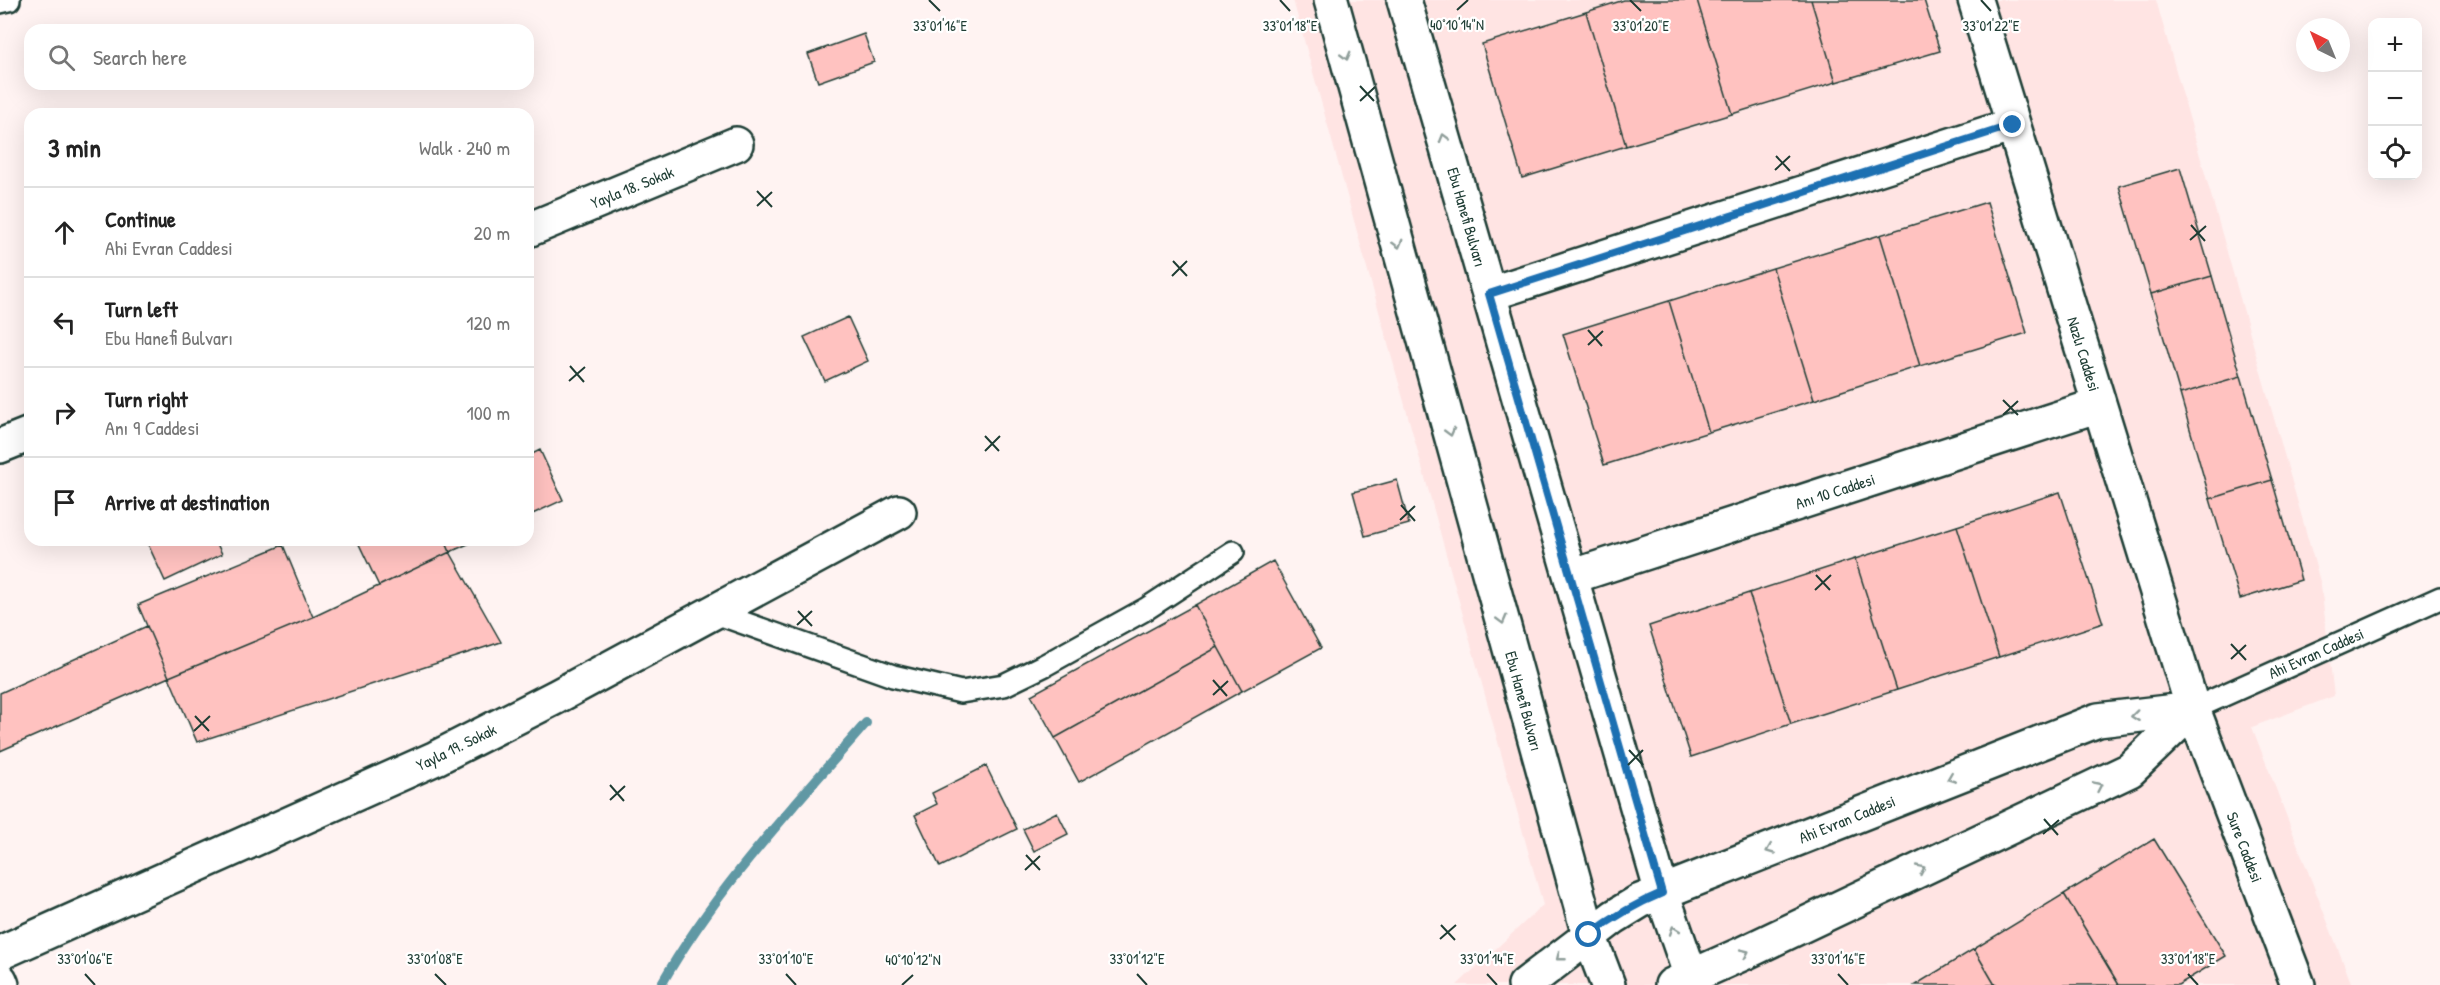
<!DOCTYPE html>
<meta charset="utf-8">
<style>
:root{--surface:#fff;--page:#f2f2f2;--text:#222;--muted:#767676;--line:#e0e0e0}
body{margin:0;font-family:"Patrick Hand",sans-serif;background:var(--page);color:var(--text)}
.controls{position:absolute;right:18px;top:18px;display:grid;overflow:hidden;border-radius:12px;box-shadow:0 6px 24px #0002}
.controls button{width:54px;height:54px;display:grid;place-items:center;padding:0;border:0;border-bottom:2px solid var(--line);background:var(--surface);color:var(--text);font:30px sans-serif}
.compass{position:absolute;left:2296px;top:18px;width:54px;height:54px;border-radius:50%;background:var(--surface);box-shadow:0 6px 24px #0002;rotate:317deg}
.stop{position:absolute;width:18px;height:18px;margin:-14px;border:4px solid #1f6fb2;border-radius:50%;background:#fff}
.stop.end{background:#1f6fb2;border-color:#fff;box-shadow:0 2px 6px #0008}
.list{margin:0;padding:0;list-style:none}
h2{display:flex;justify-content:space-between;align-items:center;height:78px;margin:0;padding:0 24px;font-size:26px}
h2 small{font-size:20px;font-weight:400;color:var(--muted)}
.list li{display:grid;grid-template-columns:39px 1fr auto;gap:18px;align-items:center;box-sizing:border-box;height:90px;padding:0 24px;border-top:2px solid var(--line)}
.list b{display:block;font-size:22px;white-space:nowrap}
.list p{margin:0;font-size:20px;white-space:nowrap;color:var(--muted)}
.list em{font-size:20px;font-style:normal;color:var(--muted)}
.icon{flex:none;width:33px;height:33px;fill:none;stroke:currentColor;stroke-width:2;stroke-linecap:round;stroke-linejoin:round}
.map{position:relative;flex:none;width:2440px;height:985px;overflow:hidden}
.search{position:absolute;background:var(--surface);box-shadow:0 6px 24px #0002;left:24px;top:24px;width:510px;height:66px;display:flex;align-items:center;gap:15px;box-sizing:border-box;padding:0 21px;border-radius:18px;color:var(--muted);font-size:22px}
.panel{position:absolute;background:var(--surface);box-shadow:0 6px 24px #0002;left:24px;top:108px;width:510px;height:438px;border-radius:18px}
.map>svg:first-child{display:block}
.built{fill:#ffe4e3}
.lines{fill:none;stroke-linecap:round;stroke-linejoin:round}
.stream{stroke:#6198a4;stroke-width:10}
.building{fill:#ffc2c0;stroke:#1f3d34;stroke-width:1.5}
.lane-casing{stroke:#1f3d34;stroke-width:26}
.street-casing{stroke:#1f3d34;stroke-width:38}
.secondary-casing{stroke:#1f3d34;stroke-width:38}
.lane{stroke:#fff;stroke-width:21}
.street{stroke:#fff;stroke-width:33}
.secondary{stroke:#fff;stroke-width:33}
.oneway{stroke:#8f9e9a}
.route{stroke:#1f6fb2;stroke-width:8}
.ticks{fill:none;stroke:#1f3d34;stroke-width:2}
.labels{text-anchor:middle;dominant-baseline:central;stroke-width:4.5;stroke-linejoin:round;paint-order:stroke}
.street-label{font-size:16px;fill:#1f3d34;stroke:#fff}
.ticks-label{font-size:15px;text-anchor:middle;fill:#1f3d34;stroke:#fff;stroke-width:4.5;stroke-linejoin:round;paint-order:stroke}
</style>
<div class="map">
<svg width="2440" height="985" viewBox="0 0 2440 985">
<rect width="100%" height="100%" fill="#fff3f2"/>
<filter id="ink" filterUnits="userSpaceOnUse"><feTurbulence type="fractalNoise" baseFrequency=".0167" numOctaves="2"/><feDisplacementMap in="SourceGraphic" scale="12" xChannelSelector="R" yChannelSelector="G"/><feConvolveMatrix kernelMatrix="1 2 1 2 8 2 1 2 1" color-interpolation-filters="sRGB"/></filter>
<g filter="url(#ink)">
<path class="built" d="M1293,0H2156L2321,585L2334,696L2252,727L2352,985H1457L1543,905Z"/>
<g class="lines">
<path class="stream" d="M661,985C716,888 793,807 866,723"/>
</g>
<path class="building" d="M1624,0H1697L1732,114L1626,146L1586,12Z
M1697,0H1811L1836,82L1732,114Z
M1811,0H1924L1940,51L1836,82Z
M1586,12L1626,146L1522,178L1482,44Z
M864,34L874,62L818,82L808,54Z
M2180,168L2212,276L2151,294L2119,186Z
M1987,202L2027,333L1920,366L1880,235Z
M1880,235L1920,366L1814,400L1773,268Z
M1773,268L1814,400L1709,432L1669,301Z
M2212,276L2241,376L2180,394L2151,294Z
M1669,301L1709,432L1604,465L1563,334Z
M848,317L868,361L825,381L804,337Z
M2241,376L2272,480L2210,499L2180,394Z
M540,450L563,500L528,516V456Z
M1397,480L1409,524L1365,536L1353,492Z
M2272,480L2301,580L2240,599L2210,499Z
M2060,492L2103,623L1999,657L1957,526Z
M1957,526L1999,657L1897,690L1855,559Z
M146,540H215L222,554L165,581Z
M357,540H445L450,552L379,586Z
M445,540H477L450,552Z
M283,545L313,617L169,677L138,605Z
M450,552L501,642L197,742L169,677L313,617Z
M1855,559L1897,690L1791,724L1749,593Z
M1273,561L1321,648L1242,691L1195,605Z
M1749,593L1791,724L1691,757L1649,626Z
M1195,605L1218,647L1055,738L1031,695Z
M147,626L169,677L0,751V693Z
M1218,647L1242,691L1079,782L1055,738Z
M986,766L1017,829L940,867L915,815L937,804L932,793Z
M1057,812L1068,834L1034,851L1023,829Z
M2154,839L2226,956L2178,985H2119L2064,894Z
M2064,894L2119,985H1995L1974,949Z
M1974,949L1995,985H1915Z"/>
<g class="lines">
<g class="lane-casing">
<path id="lane" d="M0,2L9,0
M713,612L893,676L961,692L1004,685L1045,665L1146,609L1233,552
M2193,709L2440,598"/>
</g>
<g class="street-casing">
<path id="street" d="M528,230L736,144
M0,446L30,434
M0,953L436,758L556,697L899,512"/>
</g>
<g class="secondary-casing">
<path id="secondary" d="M1331,0L1589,935L1608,985
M1404,0L1662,893L1694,985
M1975,0L2193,709L2298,985
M1489,294L2013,125
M1571,577L2099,405
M0,980L2,985
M1525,985L1614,917L1640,901L2098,720L2193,709
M1672,985L1744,953L2130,770L2193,709"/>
</g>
<use href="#lane" class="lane"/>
<use href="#street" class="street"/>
<use href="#secondary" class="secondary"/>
</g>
<defs><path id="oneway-chevron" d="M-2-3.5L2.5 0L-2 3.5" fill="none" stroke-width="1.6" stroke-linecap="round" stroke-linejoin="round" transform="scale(1.5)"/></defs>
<g class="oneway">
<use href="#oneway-chevron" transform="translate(1346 56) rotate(75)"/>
<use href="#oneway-chevron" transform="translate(1444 138) rotate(-106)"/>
<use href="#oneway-chevron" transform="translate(1398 244) rotate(75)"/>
<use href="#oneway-chevron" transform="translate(1450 432) rotate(75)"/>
<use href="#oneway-chevron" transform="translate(1502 620) rotate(75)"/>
<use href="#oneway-chevron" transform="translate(2135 716) rotate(173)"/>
<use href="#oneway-chevron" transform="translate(1951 778) rotate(158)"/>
<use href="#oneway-chevron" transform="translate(2098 786) rotate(-25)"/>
<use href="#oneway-chevron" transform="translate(1770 850) rotate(158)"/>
<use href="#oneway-chevron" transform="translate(1921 869) rotate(-25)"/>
<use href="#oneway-chevron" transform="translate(1674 930) rotate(-109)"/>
<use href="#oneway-chevron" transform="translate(1745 953) rotate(-25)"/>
<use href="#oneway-chevron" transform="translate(1560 957) rotate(142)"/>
</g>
</g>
<g class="lines" filter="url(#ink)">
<path class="route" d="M1589,935C1612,918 1635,904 1662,893L1489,294L2013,125"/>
</g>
<path class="ticks" d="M929,0L940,11M1280,0L1290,11M1630,0L1641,11M1981,0L1991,11M1457,10L1468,0M1360,86L1374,101M1360,101L1375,87M1776,156L1790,171M1775,170L1790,156M757,191L772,207M757,206L772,192M2191,225L2205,241M2190,240L2206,226M1173,261L1187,276M1172,276L1187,261M1588,330L1602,346M1588,345L1603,331M570,366L584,382M569,381L585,367M2003,400L2018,415M2003,415L2018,401M985,436L999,451M985,451L1000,436M1401,505L1415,521M1400,520L1415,506M1816,575L1830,590M1815,590L1831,575M798,611L812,626M797,625L812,611M2231,644L2246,660M2231,659L2246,645M1213,680L1227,696M1213,695L1228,681M195,716L209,731M194,731L210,716M1629,750L1643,765M1628,765L1643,750M610,785L624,801M610,800L625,786M2044,819L2058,835M2043,834L2059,820M1026,855L1040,870M1025,870L1040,856M1441,925L1455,940M1440,939L1456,925M85,974L95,985M435,974L446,985M786,974L796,985M1137,974L1147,985M1487,974L1497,985M1838,974L1848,985M2188,974L2198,985M902,985L913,975"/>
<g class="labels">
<g class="street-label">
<text transform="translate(632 187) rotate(-22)">Yayla 18. Sokak</text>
<text transform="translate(1467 217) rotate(74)">Ebu Hanefi Bulvarı</text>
<text transform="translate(2084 354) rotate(73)">Nazlı Caddesi</text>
<text transform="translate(1835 491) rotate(-18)">Anı 10 Caddesi</text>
<text transform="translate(2316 653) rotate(-24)">Ahi Evran Caddesi</text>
<text transform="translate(1524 701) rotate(75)">Ebu Hanefi Bulvarı</text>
<text transform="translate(456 747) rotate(-26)">Yayla 19. Sokak</text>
<text transform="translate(1847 819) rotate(-22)">Ahi Evran Caddesi</text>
<text transform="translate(2245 847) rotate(69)">Sure Caddesi</text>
</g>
</g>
<g class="ticks-label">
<text x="1457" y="30">40°10'14"N</text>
<text x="940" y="31">33°01'16"E</text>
<text x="1290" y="31">33°01'18"E</text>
<text x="1991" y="31">33°01'22"E</text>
<text x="1641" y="31">33°01'20"E</text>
<text x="85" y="964">33°01'06"E</text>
<text x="435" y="964">33°01'08"E</text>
<text x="786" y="964">33°01'10"E</text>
<text x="1137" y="964">33°01'12"E</text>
<text x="1487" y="964">33°01'14"E</text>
<text x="1838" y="964">33°01'16"E</text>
<text x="2188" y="964">33°01'18"E</text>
<text x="913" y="965">40°10'12"N</text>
</g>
</svg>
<div class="controls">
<button>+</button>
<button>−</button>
<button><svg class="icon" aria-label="locate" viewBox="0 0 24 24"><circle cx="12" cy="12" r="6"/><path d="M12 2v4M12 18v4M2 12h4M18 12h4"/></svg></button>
</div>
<svg class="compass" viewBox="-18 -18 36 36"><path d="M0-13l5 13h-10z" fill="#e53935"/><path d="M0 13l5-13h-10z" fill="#767676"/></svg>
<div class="stop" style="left:1589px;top:935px"></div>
<div class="stop end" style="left:2013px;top:125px"></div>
<div class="search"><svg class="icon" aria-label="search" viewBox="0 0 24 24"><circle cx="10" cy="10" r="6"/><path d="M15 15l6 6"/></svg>Search here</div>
<section class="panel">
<h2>3 min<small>Walk · 240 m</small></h2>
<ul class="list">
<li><svg class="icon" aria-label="ahead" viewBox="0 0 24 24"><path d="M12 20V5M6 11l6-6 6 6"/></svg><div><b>Continue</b><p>Ahi Evran Caddesi</p></div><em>20 m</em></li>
<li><svg class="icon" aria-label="left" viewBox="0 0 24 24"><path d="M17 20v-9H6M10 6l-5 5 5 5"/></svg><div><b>Turn left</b><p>Ebu Hanefi Bulvarı</p></div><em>120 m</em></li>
<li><svg class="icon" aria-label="right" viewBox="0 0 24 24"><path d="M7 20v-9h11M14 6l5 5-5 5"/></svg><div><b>Turn right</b><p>Anı 9 Caddesi</p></div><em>100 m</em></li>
<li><svg class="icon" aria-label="arrive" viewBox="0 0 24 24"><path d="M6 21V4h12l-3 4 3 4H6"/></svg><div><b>Arrive at destination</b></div></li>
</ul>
</section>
</div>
